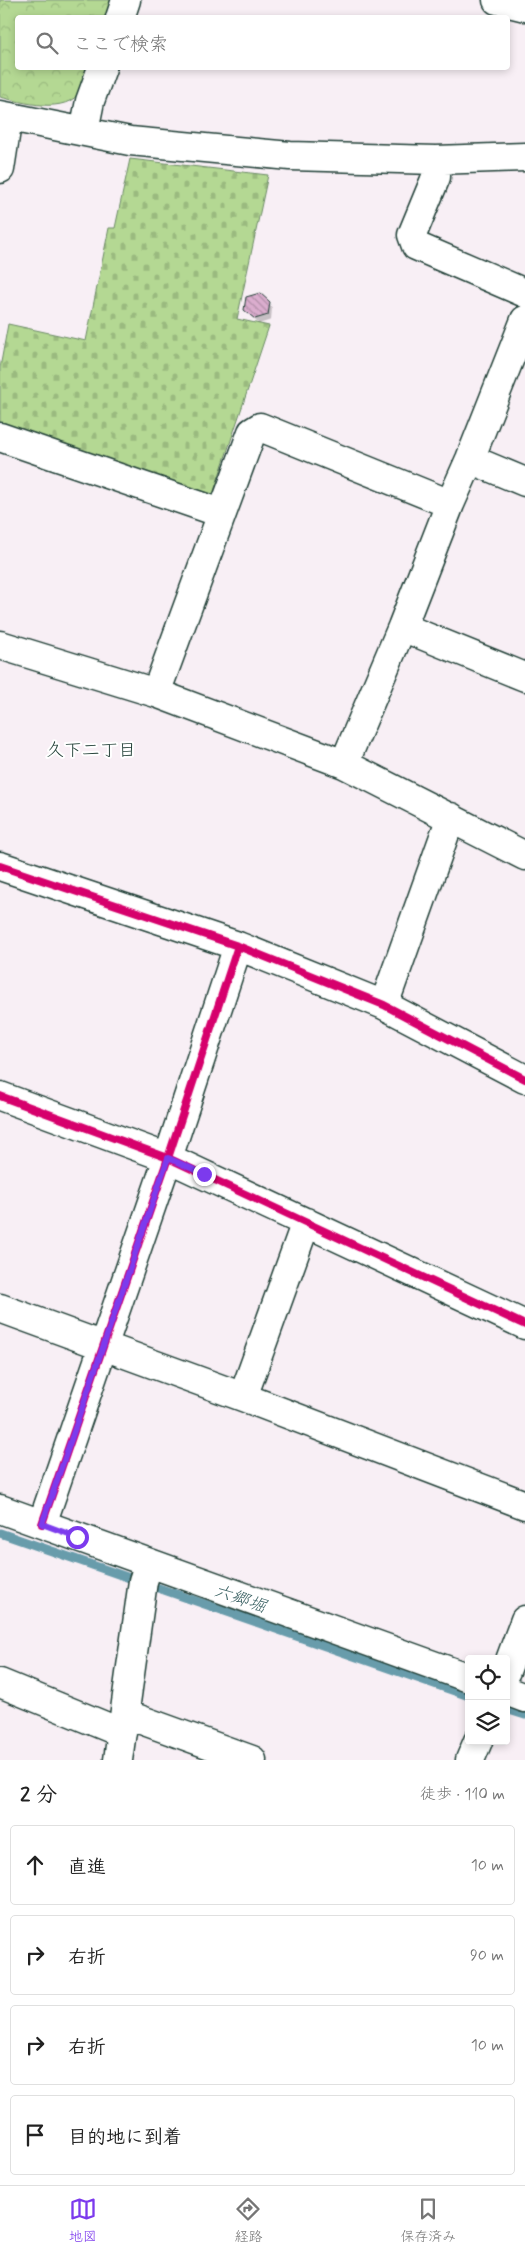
<!DOCTYPE html>
<html lang="ja">
<meta charset="utf-8">
<style>
:root{--surface:#fff;--page:#f2f2f2;--text:#222;--muted:#767676;--line:#e0e0e0;--accent:#7c3aed}
body{margin:0;font-family:Mynerve,"Klee One",sans-serif;background:var(--page);color:var(--text)}
.controls{position:absolute;right:15px;bottom:15px;display:grid;overflow:hidden;border-radius:5px;box-shadow:0 2px 8px #0003}
.controls button{width:45px;height:45px;display:grid;place-items:center;padding:0;border:0;border-bottom:1px solid var(--line);background:var(--surface);color:var(--text);font:25px sans-serif}
.stop{position:absolute;width:15px;height:15px;margin:-11px;border:4px solid #7c3aed;border-radius:50%;background:#fff}
.stop.end{background:#7c3aed;border-color:#fff;box-shadow:0 1px 5px #0008}
.list{margin:0;padding:0;list-style:none}
h2{display:flex;justify-content:space-between;align-items:center;height:65px;margin:0;padding:0 20px;font-size:21px}
h2 small{font-size:16px;font-weight:400;color:var(--muted)}
.list li{display:grid;grid-template-columns:32px 1fr auto;gap:15px;align-items:center;box-sizing:border-box;height:80px;margin:0 10px 10px;padding:0 10px;border:1px solid var(--line);border-radius:5px}
.list b{display:block;font-size:19px;white-space:nowrap}
.list em{font-size:16px;font-style:normal;color:var(--muted)}
.icon{flex:none;width:28px;height:28px;fill:none;stroke:currentColor;stroke-width:2;stroke-linecap:round;stroke-linejoin:round}
.map{position:relative;flex:none;width:525px;height:1760px;overflow:hidden}
.search{position:absolute;background:var(--surface);box-shadow:0 2px 8px #0003;left:15px;right:15px;top:15px;height:55px;display:flex;align-items:center;gap:12px;box-sizing:border-box;padding:0 18px;border-radius:5px;color:var(--muted);font-size:19px}
.sheet{height:425px;background:var(--surface)}
nav{display:flex;justify-content:space-around;align-items:center;box-sizing:border-box;height:70px;border-top:1px solid var(--line);background:var(--surface);font-size:14px;color:var(--muted)}
nav a{display:grid;justify-items:center;gap:2px}
nav .on{color:var(--accent)}
.map>svg:first-child{display:block}
.cemetery{fill:url(#cemetery-stones);stroke:#6a8a64}
.park{fill:url(#park-crowns);stroke:#6a8a64}
.shadow{fill:#0003}
.lines{fill:none;stroke-linecap:round;stroke-linejoin:round}
.stream{stroke:#689cab;stroke-width:9}
.building{fill:url(#building-back-hatch);stroke:#1f3d34}
.minor-casing{stroke:#1f3d34;stroke-width:31}
.minor{stroke:#fff;stroke-width:28}
.cycleway-casing{stroke:#fff;stroke-width:11}
.cycleway{stroke:#d6006c;stroke-width:8}
.route{stroke:#7c3aed;stroke-width:6}
.labels{text-anchor:middle;dominant-baseline:central;stroke-width:4;stroke-linejoin:round;paint-order:stroke}
.neighbourhood-label{font-size:18px;fill:#1f3d34;stroke:#fff}
.water-label{font-size:18px;font-style:italic;fill:#3e6466;stroke:#fff}
</style>
<div class="map">
<svg width="525" height="1760" viewBox="0 0 525 1760">
<defs>
<pattern id="cemetery-stones" width="16" height="16" patternUnits="userSpaceOnUse" patternTransform="scale(1.25)"><rect width="16" height="16" fill="#b4d893"/><path d="M2 7V4a2 2 0 0 1 4 0v3zM10 15v-3a2 2 0 0 1 4 0v3z" fill="#9aba7f"/></pattern>
<pattern id="park-crowns" width="20" height="18" patternUnits="userSpaceOnUse" patternTransform="scale(1.25)"><rect width="20" height="18" fill="#b4d893"/><path d="M2 6a3 3 0 1 1 6 0M12 15a3 3 0 1 1 6 0" fill="none" stroke="#9aba7f"/></pattern>
<pattern id="building-back-hatch" width="6" height="6" patternUnits="userSpaceOnUse" patternTransform="scale(1.25)"><rect width="6" height="6" fill="#dbadce"/><path d="M-1 5l2 2M0 0l6 6M5-1l2 2" fill="none" stroke="#b18ea8"/></pattern>
</defs>
<rect width="100%" height="100%" fill="#f8eff5"/>
<filter id="ink" filterUnits="userSpaceOnUse"><feTurbulence type="fractalNoise" baseFrequency=".02" numOctaves="2"/><feDisplacementMap in="SourceGraphic" scale="10" xChannelSelector="R" yChannelSelector="G"/><feConvolveMatrix kernelMatrix="1 2 1 2 8 2 1 2 1" color-interpolation-filters="sRGB"/></filter>
<g filter="url(#ink)">
<path class="cemetery" d="M130,159L268,175L237,319L269,326L211,500L0,424V368L8,324L86,341L109,228H115Z"/>
<path class="park" d="M0,0H111L105,17L18,18V68H88C86,75 84,83 81,90C67,116 21,102 0,97Z"/>
<path class="shadow" d="M269,303L272,308L271,320L259,324L245,310Z"/>
<g class="lines">
<path class="stream" d="M0,1533L469,1696
M506,1709L525,1715"/>
</g>
<path class="building" d="M260,293L270,302L268,315L255,319L244,310L246,297Z"/>
<g class="lines">
<g class="minor-casing">
<path id="minor" d="M497,0L525,7
M120,18L126,0
M0,115L130,141L290,156L436,160L525,157
M84,131L90,101L102,68
M436,160V177L412,235L416,246L525,293
M0,169L8,117
M0,437L221,513
M470,459L525,482
M402,627L525,677
M0,645L156,693L344,764L525,856
M156,693L252,432L260,427L450,504
M344,764L402,627L450,504L470,459L525,320
M0,866L238,946L384,1005L525,1079
M384,1005L451,817
M0,1096L168,1158L525,1325
M0,1308L243,1397L525,1505
M243,1397L306,1222
M0,1509L469,1678
M42,1524L168,1158L238,946
M506,1671L525,1620
M0,1683L122,1733
M506,1691L525,1698
M125,1714L252,1760
M118,1760L143,1581L149,1563
M470,1760L478,1741"/>
</g>
<use href="#minor" class="minor"/>
<g class="cycleway-casing">
<path id="cycleway" d="M0,866L238,946L384,1005L525,1079
M0,1096L168,1158L525,1325
M42,1524L168,1158L238,946"/>
</g>
<use href="#cycleway" class="cycleway"/>
</g>
</g>
<g class="lines" filter="url(#ink)">
<path class="route" d="M77,1537L42,1524L168,1158L204,1174"/>
</g>
<g class="labels">
<g class="neighbourhood-label">
<text x="91" y="751">久下二丁目</text>
</g>
<g class="water-label">
<text transform="translate(240 1599) rotate(19)">六郷堀</text>
</g>
</g>
</svg>
<div class="controls">
<button><svg class="icon" aria-label="locate" viewBox="0 0 24 24"><circle cx="12" cy="12" r="6"/><path d="M12 2v4M12 18v4M2 12h4M18 12h4"/></svg></button>
<button><svg class="icon" aria-label="layers" viewBox="0 0 24 24"><path d="M12 4l9 5-9 5-9-5zM3 14l9 5 9-5"/></svg></button>
</div>
<div class="stop" style="left:77px;top:1537px"></div>
<div class="stop end" style="left:204px;top:1174px"></div>
<div class="search"><svg class="icon" aria-label="search" viewBox="0 0 24 24"><circle cx="10" cy="10" r="6"/><path d="M15 15l6 6"/></svg>ここで検索</div>
</div>
<section class="sheet">
<h2>2 分<small>徒歩 · 110 m</small></h2>
<ul class="list">
<li><svg class="icon" aria-label="ahead" viewBox="0 0 24 24"><path d="M12 20V5M6 11l6-6 6 6"/></svg><div><b>直進</b></div><em>10 m</em></li>
<li><svg class="icon" aria-label="right" viewBox="0 0 24 24"><path d="M7 20v-9h11M14 6l5 5-5 5"/></svg><div><b>右折</b></div><em>90 m</em></li>
<li><svg class="icon" aria-label="right" viewBox="0 0 24 24"><path d="M7 20v-9h11M14 6l5 5-5 5"/></svg><div><b>右折</b></div><em>10 m</em></li>
<li><svg class="icon" aria-label="arrive" viewBox="0 0 24 24"><path d="M6 21V4h12l-3 4 3 4H6"/></svg><div><b>目的地に到着</b></div></li>
</ul>
</section>
<nav>
<a class="on"><svg class="icon" aria-label="map" viewBox="0 0 24 24"><path d="M3 6l6-2 6 2 6-2v14l-6 2-6-2-6 2zM9 4v14M15 6v14"/></svg>地図</a>
<a><svg class="icon" aria-label="directions" viewBox="0 0 24 24"><path d="M12 3l9 9-9 9-9-9zM9 14v-3h6M13 9l2 2-2 2"/></svg>経路</a>
<a><svg class="icon" aria-label="saved" viewBox="0 0 24 24"><path d="M7 4h10v16l-5-4-5 4z"/></svg>保存済み</a>
</nav>
